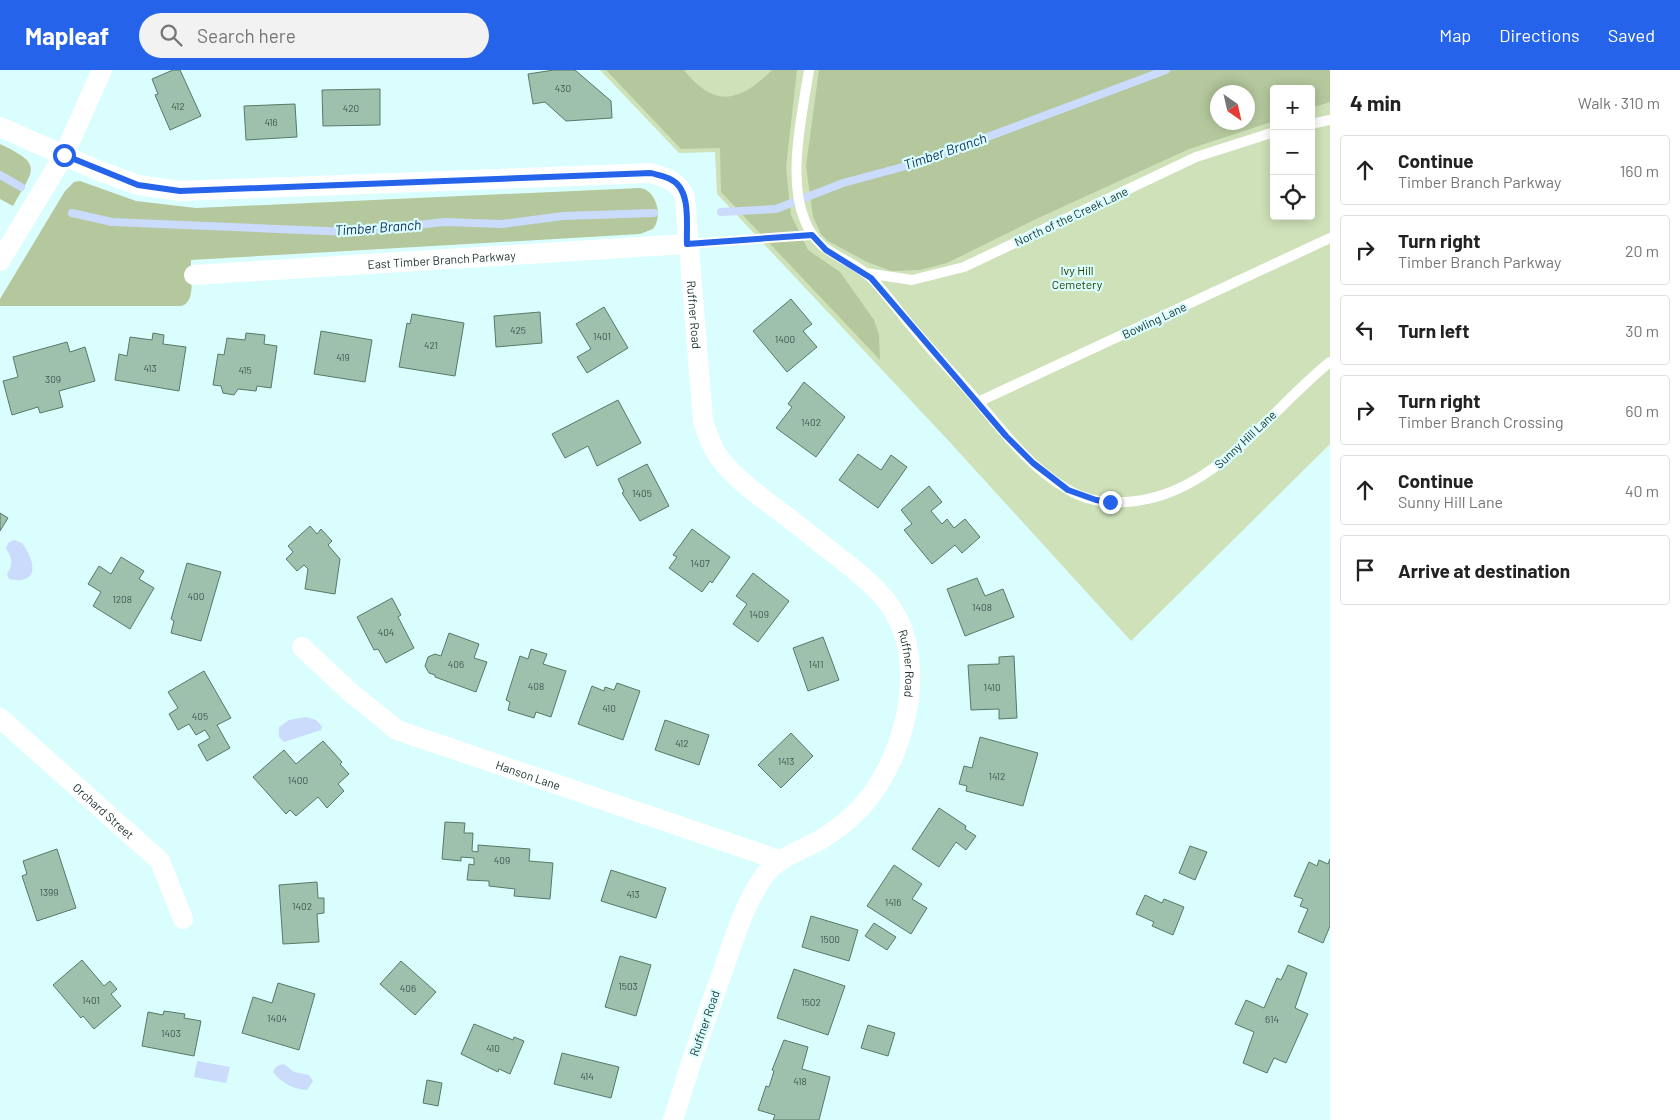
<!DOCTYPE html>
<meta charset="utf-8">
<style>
:root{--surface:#fff;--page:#f2f2f2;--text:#222;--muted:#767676;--line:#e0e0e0;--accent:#2563eb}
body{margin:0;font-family:Barlow,sans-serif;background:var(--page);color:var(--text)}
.controls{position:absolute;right:15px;top:15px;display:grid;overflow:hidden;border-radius:5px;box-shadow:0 2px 12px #0003}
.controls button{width:45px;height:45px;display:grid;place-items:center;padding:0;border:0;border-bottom:1px solid var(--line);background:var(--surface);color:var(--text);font:25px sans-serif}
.compass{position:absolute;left:1210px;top:15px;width:45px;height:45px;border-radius:50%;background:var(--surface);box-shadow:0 2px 12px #0003;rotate:146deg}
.stop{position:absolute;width:15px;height:15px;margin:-11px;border:4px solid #2563eb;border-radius:50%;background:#fff}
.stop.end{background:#2563eb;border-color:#fff;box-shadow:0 1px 5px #0008}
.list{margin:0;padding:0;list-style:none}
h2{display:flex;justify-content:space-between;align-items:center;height:65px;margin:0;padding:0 20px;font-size:21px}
h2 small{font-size:16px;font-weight:400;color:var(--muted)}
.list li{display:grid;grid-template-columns:32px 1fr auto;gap:15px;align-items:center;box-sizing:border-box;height:70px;margin:0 10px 10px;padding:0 10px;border:1px solid var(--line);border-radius:5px}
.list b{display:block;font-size:19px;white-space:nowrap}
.list p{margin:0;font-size:16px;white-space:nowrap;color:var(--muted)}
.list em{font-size:16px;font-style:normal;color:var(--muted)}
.icon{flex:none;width:28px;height:28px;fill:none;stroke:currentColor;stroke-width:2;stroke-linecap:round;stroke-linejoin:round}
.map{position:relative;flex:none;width:1330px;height:1050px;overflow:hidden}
header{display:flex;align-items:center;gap:30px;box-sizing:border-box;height:70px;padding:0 25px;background:var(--accent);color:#fff}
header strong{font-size:24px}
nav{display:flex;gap:28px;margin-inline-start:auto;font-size:18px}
.search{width:350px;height:45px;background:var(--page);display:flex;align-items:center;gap:12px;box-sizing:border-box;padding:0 18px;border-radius:28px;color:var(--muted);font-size:19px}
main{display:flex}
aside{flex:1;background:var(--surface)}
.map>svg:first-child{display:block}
.green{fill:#cee1b8;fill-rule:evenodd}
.forest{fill:#b4c79d;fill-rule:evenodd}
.water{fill:#cadbfc}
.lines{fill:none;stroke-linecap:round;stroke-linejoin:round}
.stream{stroke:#cadbfc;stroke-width:8}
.building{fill:#9ec1ae;stroke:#577967}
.service{stroke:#fff;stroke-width:10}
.minor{stroke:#fff;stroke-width:20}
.route{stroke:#2563eb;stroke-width:6}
.labels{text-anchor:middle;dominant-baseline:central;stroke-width:4.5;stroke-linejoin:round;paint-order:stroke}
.number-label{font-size:10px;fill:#3f5550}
.street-label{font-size:12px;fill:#1f3131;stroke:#dafefe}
.park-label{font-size:12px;fill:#2c4200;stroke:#dafefe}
.water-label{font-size:14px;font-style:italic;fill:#142b5b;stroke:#dafefe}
</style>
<header>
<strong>Mapleaf</strong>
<div class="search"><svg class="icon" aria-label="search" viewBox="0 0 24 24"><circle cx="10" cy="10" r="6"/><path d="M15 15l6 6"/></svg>Search here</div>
<nav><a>Map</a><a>Directions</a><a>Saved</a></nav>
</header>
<main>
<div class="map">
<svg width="1330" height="1050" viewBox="0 0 1330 1050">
<rect width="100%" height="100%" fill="#dafefe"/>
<path class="green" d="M600,0H1330V374L1131,571L946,368L717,124L715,82L679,83ZM1274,19H1311V146H1274ZM1218,22H1248V52H1218Z"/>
<path class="forest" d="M606,0H684C714,38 739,33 772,0H797L786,97L791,145L808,180L840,202L874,250L879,265L880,290L721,122L720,78L681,79Z
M819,0H1330V32L1311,38V19H1274V51L1189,79L1034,150L947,193L920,200L891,201L867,192L828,171L821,164L813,147L806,96ZM1248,22V52H1218V22Z
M0,74C44,95 34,98 13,136L0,129Z
M80,111L136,131L196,138L640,118C657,120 663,147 653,159L640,164L191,190C190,202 197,233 181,236H0V229L65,121L74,112Z"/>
<path class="water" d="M14,470L22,473C29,482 42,507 21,510C17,511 13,509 9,509L7,504C13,495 13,488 6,479L8,473Z
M306,647L316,650L322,656L321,660L284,672L279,667V657L289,650Z
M197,991L230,997L226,1013L194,1007Z
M284,994L294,1002L309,1005L313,1011L307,1020C292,1019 282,1013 273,1002C276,996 278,995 284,994Z"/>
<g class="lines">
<path class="stream" d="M0,105L21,117
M721,142L776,139L843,113L921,92L1166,0
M72,143L112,152L350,162L445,152L502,154L563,146L654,143"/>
</g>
<path class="building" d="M173,0H180L201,46L170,60L155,25L158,24L152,9Z
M554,0H575L611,31L612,48L566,51L545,32L533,34L528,4Z
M380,19V55L323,56L322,20Z
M295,34L297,67L246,70L244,36Z
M791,229L812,254L803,261L817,277L787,302L753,261Z
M604,237L628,278L587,303L577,287L591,279L576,254Z
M540,242L542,273L496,277L494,246Z
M412,244L464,253L455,306L399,297L407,253L410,254Z
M321,261L372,270L365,312L314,304Z
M153,263L164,265L163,274L186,277L179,321L115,310L119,284L127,286L130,267L152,270Z
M246,263L265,265L264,274L277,276L271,318L257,316L256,321L238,319L234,325L223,323L221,316L213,315L218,284L224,285L227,268L245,270Z
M67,272L70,282L85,277L95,311L59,321L63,337L40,343L38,337L12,345L3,311L18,307L13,287Z
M804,312L845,347L816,387L776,358L792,337L788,334Z
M618,330L641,373L597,396L588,376L565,388L552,364Z
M858,384L881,400L891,385L907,397L878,438L839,410Z
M647,394L669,436L640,451L622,423L624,422L618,409Z
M929,416L942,432L931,441L942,454L947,449L954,458L965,449L980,467L962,483L955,475L932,494L904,460L912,454L901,440Z
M0,443L8,448L0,461Z
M310,456L317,464L321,459L332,471L328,475L340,489L335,524L305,519L308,499L304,495L297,501L286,489L293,482L288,476Z
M692,459L730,487L712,513L710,511L702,522L669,498L677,487L673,485Z
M121,487L144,501L139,509L154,518L130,559L93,536L101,522L88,514L99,496L111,504Z
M187,493L221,502L201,571L171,563L174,551L171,549Z
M753,503L789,531L758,572L733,554L747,534L736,526Z
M977,508L985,526L1003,519L1014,547L965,566L947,519Z
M392,528L401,545L398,547L414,578L386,593L378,579L374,580L357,547Z
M449,563L479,574L474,588L487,592L476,622L435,607V605L429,603L425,596L428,587L435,584L441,586Z
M823,567L839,610L808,621L793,578Z
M531,579L547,584L543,594L566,601L551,647L536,642L534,648L508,640L510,632L506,630L520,586L528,589Z
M1014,586L1017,648L999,649V639L971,640L968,595L999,594V587Z
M204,601L231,648L217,655L230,678L207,691L198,675L210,668L205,660L196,665L189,654L178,660L169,644L178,638L168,622Z
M617,613L640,621L623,670L578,654L592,616L604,621L605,617L614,620Z
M665,650L709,665L699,695L655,680Z
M791,663L813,686L781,718L758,695Z
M980,667L1038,683L1023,736L966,721L967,716L959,714L964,696L972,698Z
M323,671L342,692L340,694L349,704L338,714L344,721L327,738L318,727L296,746L290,740L286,744L253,707L284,680L296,694Z
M939,738L966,756L965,759L976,766L966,780L956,772L939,797L912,779Z
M445,752L465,753L464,763H473L472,781L478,782V775L530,779L529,791L553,793L550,829L514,826L515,819L489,816V811L467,810L469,794L474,795V788L461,787V791L442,789Z
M1190,776L1207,782L1195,810L1179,803Z
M57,779L76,838L37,851L22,806L27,804L23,791Z
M1330,789V856L1323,873L1298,862L1308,839L1300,836L1303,829L1294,826L1309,792L1317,796L1319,790L1328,794Z
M894,795L922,814L912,829L927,838L911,864L867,836Z
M611,800L666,818L656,848L601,831Z
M317,812L318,828H324V843L317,844L319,872L283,874L279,815Z
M1145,825L1162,833L1164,829L1184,837L1173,865L1152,856L1154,852L1136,844Z
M811,846L858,860L849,891L802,877Z
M874,853L896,867L887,880L865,866Z
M620,886L651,895L636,946L605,937Z
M82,890L104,916L110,911L117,919L111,924L121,936L94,959L83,946L81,948L53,915Z
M401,891L436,922L415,945L380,914Z
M1288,895L1307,903L1295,938L1308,944L1286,993L1274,988L1267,1003L1243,993L1254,962L1235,954L1246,930L1264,938L1277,908L1281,910Z
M794,899L845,916L828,965L777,948Z
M278,913L315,924L299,980L242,963L253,927L272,933Z
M164,941L185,944L184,948L201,951L194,986L142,976L148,942L163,945Z
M474,954L513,970L514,967L524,971L510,1004L499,999L498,1002L461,984Z
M868,955L895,963L888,986L861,978Z
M784,970L808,977L802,999L830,1007L819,1050H773L775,1045L758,1040L766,1016L769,1017L774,1001L772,1000Z
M562,983L619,997L611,1028L554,1014Z
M427,1010L442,1013L438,1036L423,1033Z"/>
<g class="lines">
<path class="service" d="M809,0C802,45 787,109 805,151C819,187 851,186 874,211C889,227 902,246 917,263C937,287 959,309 979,333C1005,364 1031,398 1067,419C1088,432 1113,434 1136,431C1217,421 1270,340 1330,292
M1311,54L1330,50
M687,174L812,165
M866,203L912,210L964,197L1196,87L1274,62
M978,332L1330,168"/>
<g class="minor">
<path id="s1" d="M0,57L97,100L138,115L180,121L651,103C667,108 678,111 685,127L703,351C708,365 712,379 721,390C733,406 751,419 766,431C792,450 817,470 842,490C863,506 886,525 898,549C928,610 899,706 850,748C841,756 831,763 822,769C801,781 779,786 764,806C743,836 733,872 721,906C704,953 688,1001 673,1050"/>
<path d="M0,191L64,85L102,0"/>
<path id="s2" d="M194,205L687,174"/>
<path id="s3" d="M302,577L350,622L397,660L779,790"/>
<path id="s4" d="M0,648L160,791L183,849"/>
</g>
</g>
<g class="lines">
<path class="route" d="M64,85L138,115L180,121L651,103C657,105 664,106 670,109C692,119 686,154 687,174L812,165L826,180L871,208L1006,366L1033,393L1068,420L1096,430L1110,432"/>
</g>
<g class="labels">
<g class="number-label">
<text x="563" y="18">430</text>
<text x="178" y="36">412</text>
<text x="351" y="38">420</text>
<text x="271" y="52">416</text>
<text x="518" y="260">425</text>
<text x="602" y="266">1401</text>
<text x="785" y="269">1400</text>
<text x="431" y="275">421</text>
<text x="343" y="287">419</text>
<text x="150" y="298">413</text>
<text x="245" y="300">415</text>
<text x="53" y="309">309</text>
<text x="811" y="352">1402</text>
<text x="642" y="423">1405</text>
<text x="700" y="493">1407</text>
<text x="196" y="526">400</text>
<text x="122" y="529">1208</text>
<text x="982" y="537">1408</text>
<text x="759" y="544">1409</text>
<text x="386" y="562">404</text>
<text x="456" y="594">406</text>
<text x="816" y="594">1411</text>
<text x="536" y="616">408</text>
<text x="992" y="617">1410</text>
<text x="609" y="638">410</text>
<text x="200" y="646">405</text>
<text x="682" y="673">412</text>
<text x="786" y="691">1413</text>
<text x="997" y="706">1412</text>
<text x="298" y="710">1400</text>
<text x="502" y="790">409</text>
<text x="49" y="822">1399</text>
<text x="633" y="824">413</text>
<text x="893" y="832">1416</text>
<text x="302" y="836">1402</text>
<text x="830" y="869">1500</text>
<text x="628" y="916">1503</text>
<text x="408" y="918">406</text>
<text x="91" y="930">1401</text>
<text x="811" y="932">1502</text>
<text x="277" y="948">1404</text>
<text x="1272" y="949">614</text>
<text x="171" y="963">1403</text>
<text x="493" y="978">410</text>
<text x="587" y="1006">414</text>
<text x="800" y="1011">418</text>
</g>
<g class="street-label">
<text transform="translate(1071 146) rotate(-25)">North of the Creek Lane</text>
<text stroke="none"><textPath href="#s2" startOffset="248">East Timber Branch Parkway</textPath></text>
<text stroke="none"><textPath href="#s1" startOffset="825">Ruffner Road</textPath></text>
<text transform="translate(1154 250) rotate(-25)">Bowling Lane</text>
<text transform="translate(1245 369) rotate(-43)">Sunny Hill Lane</text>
<text stroke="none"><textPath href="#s1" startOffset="1260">Ruffner Road</textPath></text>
<text stroke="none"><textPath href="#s3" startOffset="265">Hanson Lane</textPath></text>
<text stroke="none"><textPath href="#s4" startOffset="139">Orchard Street</textPath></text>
<text transform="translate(704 953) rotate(-71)">Ruffner Road</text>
</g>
<g class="park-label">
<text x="1077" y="200">Ivy Hill<tspan x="1077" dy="14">Cemetery</tspan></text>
</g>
<g class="water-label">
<text transform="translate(945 81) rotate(-19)">Timber Branch</text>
<text transform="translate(378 157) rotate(-4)">Timber Branch</text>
</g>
</g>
</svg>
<div class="controls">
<button>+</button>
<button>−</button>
<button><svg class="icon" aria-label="locate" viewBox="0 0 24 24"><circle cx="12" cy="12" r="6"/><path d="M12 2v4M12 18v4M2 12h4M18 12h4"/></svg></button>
</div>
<svg class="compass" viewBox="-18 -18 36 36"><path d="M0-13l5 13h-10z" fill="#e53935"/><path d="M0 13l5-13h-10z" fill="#767676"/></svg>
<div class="stop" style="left:64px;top:85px"></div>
<div class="stop end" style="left:1110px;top:432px"></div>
</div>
<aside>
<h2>4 min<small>Walk · 310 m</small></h2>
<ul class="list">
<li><svg class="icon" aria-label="ahead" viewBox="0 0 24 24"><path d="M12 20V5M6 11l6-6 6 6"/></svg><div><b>Continue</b><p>Timber Branch Parkway</p></div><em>160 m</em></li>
<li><svg class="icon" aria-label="right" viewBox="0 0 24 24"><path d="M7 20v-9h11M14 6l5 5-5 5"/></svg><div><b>Turn right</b><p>Timber Branch Parkway</p></div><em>20 m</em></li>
<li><svg class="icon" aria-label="left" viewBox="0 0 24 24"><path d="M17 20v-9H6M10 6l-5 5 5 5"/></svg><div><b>Turn left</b></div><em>30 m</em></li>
<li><svg class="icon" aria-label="right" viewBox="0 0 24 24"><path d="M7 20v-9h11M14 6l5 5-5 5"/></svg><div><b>Turn right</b><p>Timber Branch Crossing</p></div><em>60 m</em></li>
<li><svg class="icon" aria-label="ahead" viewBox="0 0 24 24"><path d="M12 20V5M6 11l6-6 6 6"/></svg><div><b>Continue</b><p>Sunny Hill Lane</p></div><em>40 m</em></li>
<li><svg class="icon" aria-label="arrive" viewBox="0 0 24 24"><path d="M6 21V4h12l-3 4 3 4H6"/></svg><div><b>Arrive at destination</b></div></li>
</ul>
</aside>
</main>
